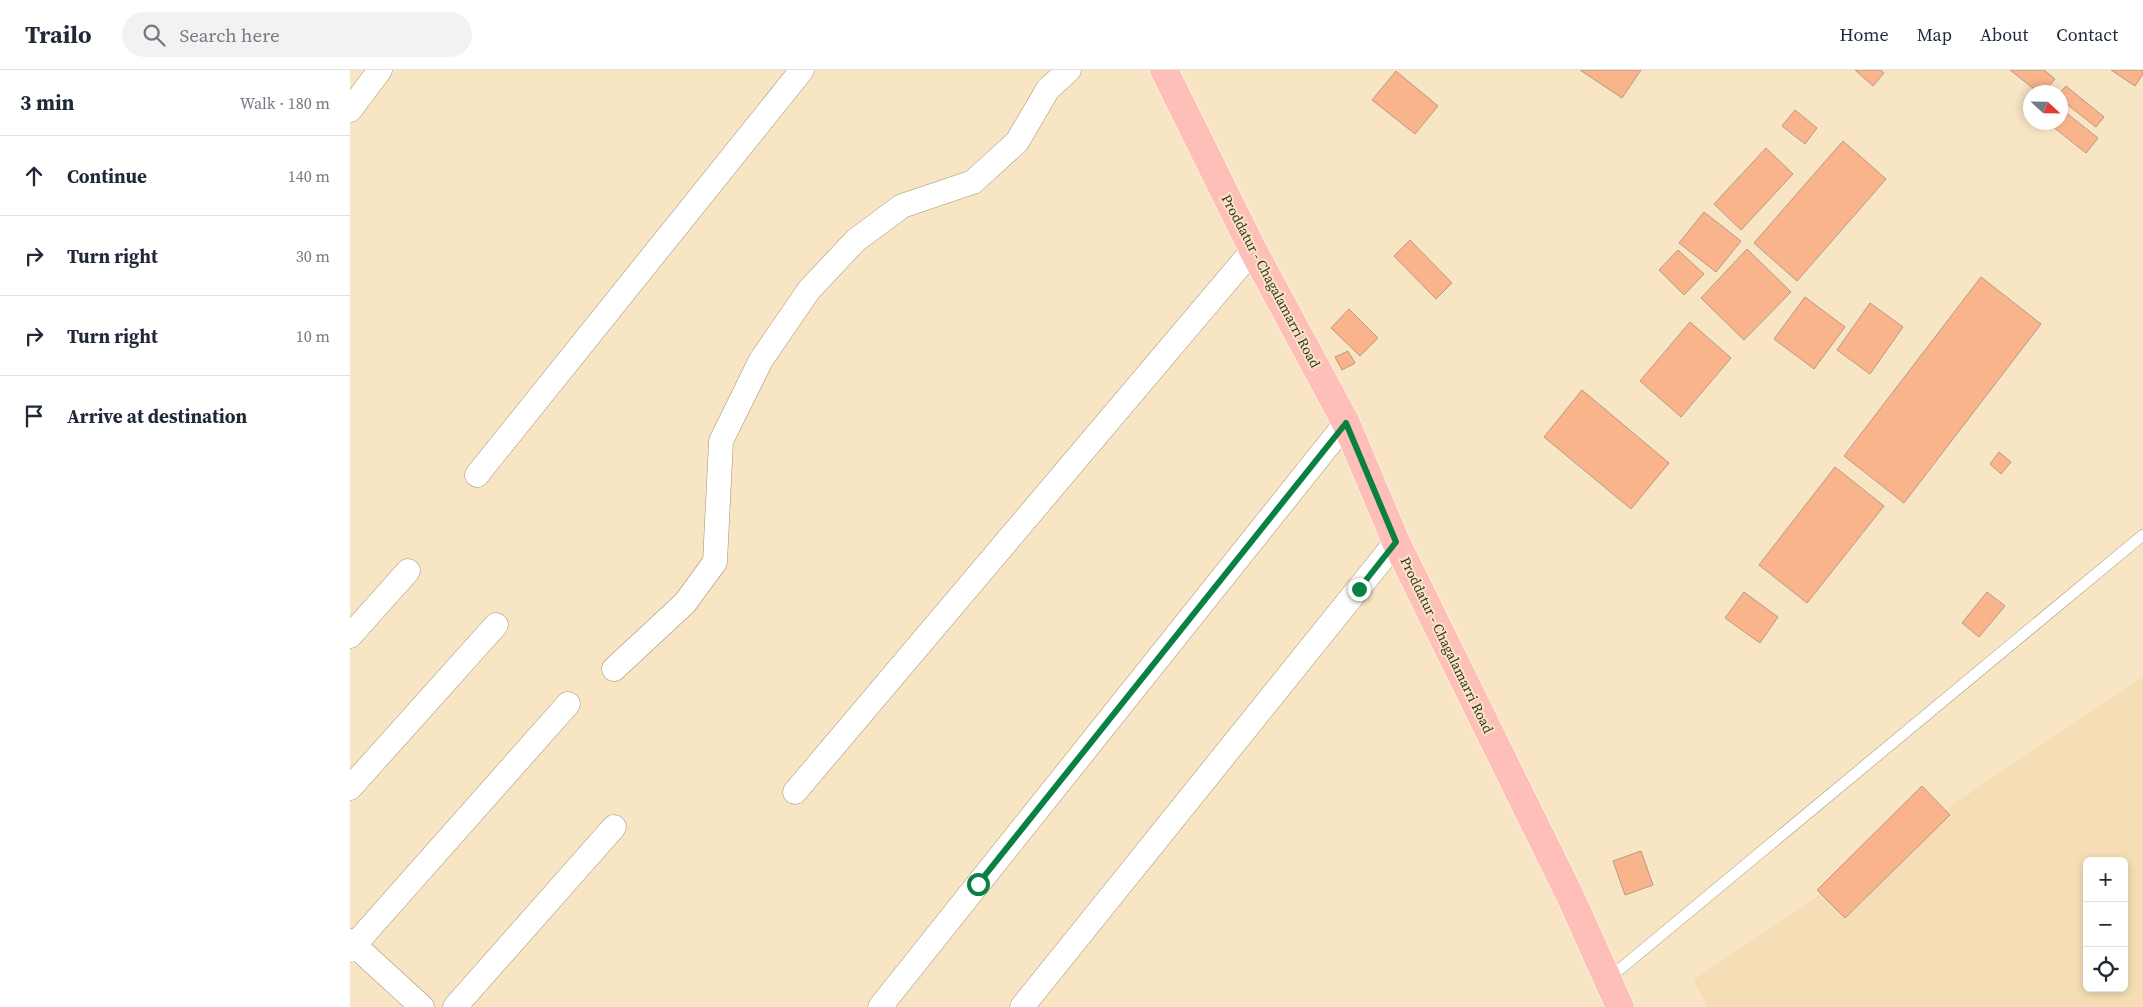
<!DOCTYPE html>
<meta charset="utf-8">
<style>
:root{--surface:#fff;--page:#f2f2f3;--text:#1f2937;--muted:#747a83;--line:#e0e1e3}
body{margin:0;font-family:"Source Serif 4",serif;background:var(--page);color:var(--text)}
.controls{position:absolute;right:15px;bottom:15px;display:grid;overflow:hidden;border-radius:8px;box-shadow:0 2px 8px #0003}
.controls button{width:45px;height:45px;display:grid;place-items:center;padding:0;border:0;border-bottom:1px solid var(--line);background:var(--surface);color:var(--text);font:25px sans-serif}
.compass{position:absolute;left:1673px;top:15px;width:45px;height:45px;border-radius:50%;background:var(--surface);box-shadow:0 2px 8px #0003;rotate:112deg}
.stop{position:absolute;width:15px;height:15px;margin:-11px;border:4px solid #0b8043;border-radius:50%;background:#fff}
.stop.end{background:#0b8043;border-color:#fff;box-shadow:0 1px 5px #0008}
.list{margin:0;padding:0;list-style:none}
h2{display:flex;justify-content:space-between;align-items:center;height:65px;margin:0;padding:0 20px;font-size:21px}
h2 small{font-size:16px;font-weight:400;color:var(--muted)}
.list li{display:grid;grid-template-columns:32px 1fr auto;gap:15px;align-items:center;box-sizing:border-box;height:80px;padding:0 20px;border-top:1px solid var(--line)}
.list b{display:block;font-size:19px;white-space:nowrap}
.list em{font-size:16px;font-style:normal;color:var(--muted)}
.icon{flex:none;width:28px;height:28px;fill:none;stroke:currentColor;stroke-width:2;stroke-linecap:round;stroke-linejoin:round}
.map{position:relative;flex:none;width:1793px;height:937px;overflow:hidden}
header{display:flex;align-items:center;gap:30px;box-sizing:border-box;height:70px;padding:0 25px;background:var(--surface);border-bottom:1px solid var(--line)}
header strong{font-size:24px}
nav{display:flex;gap:28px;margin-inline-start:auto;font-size:18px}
.search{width:350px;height:45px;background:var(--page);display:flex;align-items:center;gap:12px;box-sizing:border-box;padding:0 18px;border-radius:28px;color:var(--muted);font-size:19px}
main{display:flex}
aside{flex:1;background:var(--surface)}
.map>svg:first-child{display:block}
.built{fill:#f5deb5;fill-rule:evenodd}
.building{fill:#fab48b;stroke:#b99885}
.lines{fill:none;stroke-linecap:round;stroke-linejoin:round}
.service-casing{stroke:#a49273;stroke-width:12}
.minor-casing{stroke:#a49273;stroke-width:25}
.primary-casing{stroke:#fff;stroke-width:29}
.service{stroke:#fff;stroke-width:11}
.minor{stroke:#fff;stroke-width:24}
.primary{stroke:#fdbfb8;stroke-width:28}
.route{stroke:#0b8043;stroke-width:6}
.labels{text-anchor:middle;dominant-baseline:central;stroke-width:4;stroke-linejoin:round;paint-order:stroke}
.street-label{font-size:14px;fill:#3a3225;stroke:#f8e5c4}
</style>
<header>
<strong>Trailo</strong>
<div class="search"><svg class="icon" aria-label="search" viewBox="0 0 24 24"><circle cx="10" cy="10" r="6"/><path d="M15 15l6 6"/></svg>Search here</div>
<nav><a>Home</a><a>Map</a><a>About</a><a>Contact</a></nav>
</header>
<main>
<aside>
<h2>3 min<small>Walk · 180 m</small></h2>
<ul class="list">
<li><svg class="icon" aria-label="ahead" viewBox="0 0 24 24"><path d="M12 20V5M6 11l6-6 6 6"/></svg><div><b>Continue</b></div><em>140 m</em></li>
<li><svg class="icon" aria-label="right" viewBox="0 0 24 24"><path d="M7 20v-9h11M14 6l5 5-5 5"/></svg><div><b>Turn right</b></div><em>30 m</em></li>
<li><svg class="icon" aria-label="right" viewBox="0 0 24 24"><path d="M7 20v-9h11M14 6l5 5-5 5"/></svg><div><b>Turn right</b></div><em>10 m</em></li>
<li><svg class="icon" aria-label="arrive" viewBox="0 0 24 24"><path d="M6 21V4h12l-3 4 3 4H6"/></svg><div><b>Arrive at destination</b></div></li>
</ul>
</aside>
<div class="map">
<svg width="1793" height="937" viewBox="0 0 1793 937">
<rect width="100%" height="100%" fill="#f8e5c4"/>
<path class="built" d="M1793,606V937H1357L1344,910ZM1737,791H1774V918H1737Z"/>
<path class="building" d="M1230,0H1291L1272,28Z
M1505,0H1531L1534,3L1523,16Z
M1660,0H1694L1705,9L1694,22H1688Z
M1761,0H1793V4L1785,16Z
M1046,1L1088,36L1065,64L1022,30Z
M1716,16L1754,47L1746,57L1710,29V23Z
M1710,38L1748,68L1736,83L1697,52H1710Z
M1445,40L1467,58L1455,74L1432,56Z
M1493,71L1536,109L1447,211L1404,173Z
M1416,78L1443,104L1391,160L1364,134Z
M1354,142L1391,171L1366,202L1329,173Z
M1060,170L1102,213L1086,229L1044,186Z
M1397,179L1441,222L1394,270L1351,228Z
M1328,180L1354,204L1334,225L1309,200Z
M1631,207L1691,254L1554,433L1494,386Z
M1455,227L1495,257L1464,299L1424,269Z
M1520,233L1553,257L1520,304L1487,280Z
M999,239L1028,268L1010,286L981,258Z
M1340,252L1381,288L1331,347L1290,311Z
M998,281L1005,293L992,300L985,287Z
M1232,320L1319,393L1281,439L1194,367Z
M1649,382L1661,392L1651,404L1640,394Z
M1485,397L1534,436L1457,533L1409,495Z
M1394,522L1428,547L1410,573L1375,548Z
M1637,522L1655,536L1629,567L1612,553Z
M1572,716L1600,745L1495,848L1467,820Z
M1291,781L1303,815L1275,825L1263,791Z"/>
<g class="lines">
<g class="service-casing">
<path id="service" d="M1258,909L1793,465"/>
</g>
<g class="minor-casing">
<path id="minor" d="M0,40L30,0
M127,405L452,0
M0,566L58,501
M264,599L335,533L365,492L371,371L411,290L459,220L506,170L552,136L623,112L667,72L698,19L719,0
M0,718L146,555
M445,722L903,180
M0,871L72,937
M0,880L218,634
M105,937L264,757
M530,937L996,353
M672,937L1046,472"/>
</g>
<g class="primary-casing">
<path id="primary" d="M814,0L903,180L996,353L1046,472L1221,828L1270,937"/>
</g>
<use href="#service" class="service"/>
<use href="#minor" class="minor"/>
<use href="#primary" class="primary"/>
</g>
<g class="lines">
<path class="route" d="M628,814L996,353L1046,472L1009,519"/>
</g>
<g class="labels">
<g class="street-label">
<text transform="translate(921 211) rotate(62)">Proddatur - Chagalamarri Road</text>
<text transform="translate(1097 575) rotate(64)">Proddatur - Chagalamarri Road</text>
</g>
</g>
</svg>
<div class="controls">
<button>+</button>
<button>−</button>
<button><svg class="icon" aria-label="locate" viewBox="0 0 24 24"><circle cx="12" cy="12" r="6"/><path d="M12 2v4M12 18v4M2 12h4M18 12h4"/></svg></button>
</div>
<svg class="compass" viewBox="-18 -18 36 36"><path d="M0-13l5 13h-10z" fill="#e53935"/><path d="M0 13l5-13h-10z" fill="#747a83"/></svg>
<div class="stop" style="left:628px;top:814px"></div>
<div class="stop end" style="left:1009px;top:519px"></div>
</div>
</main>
